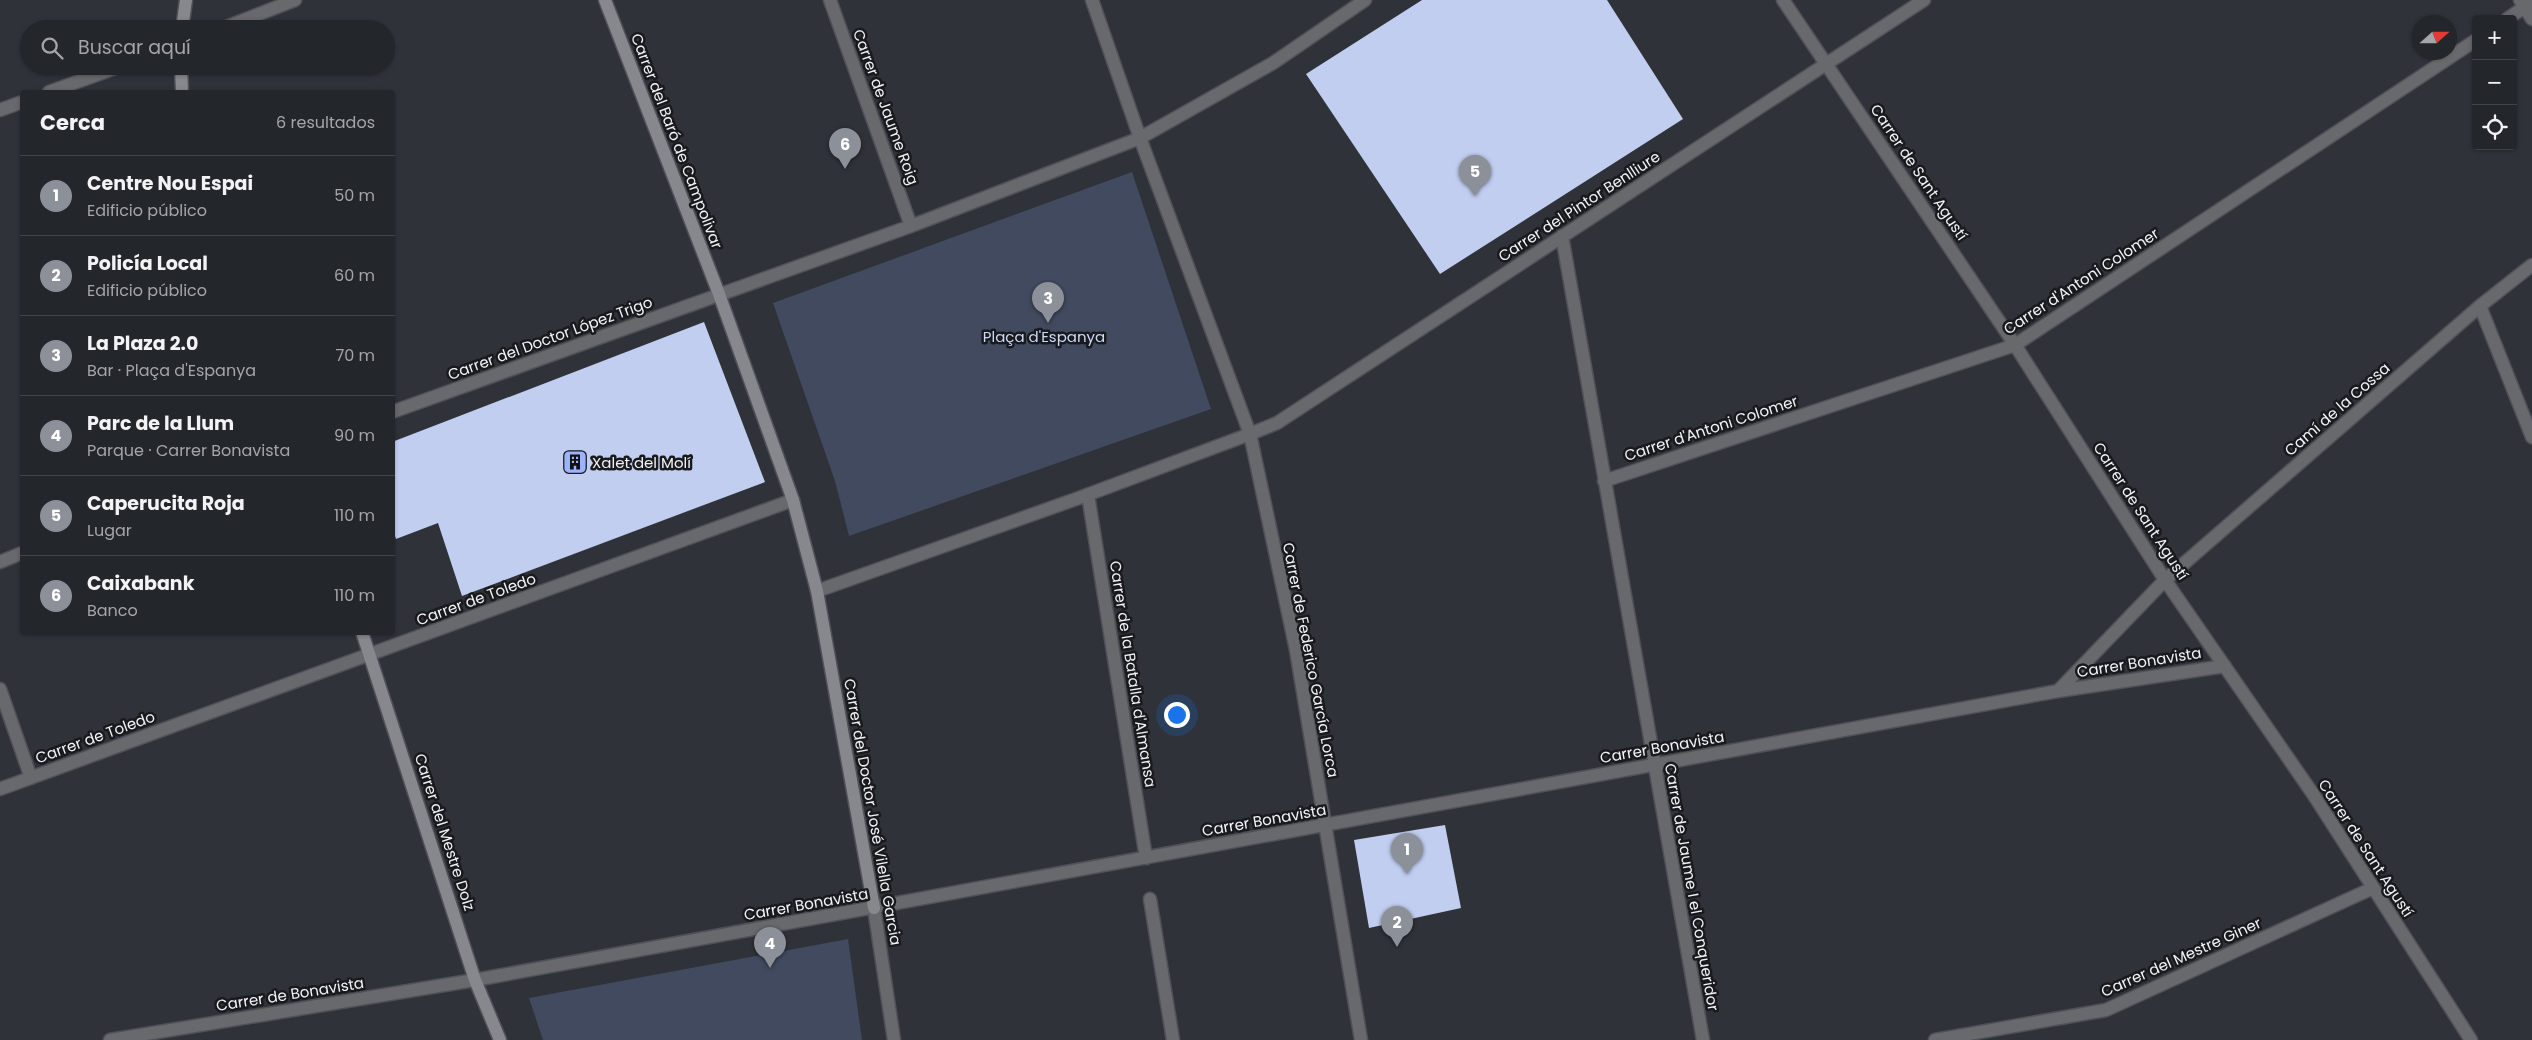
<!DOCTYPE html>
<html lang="es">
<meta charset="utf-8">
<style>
:root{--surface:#23262b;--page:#2b2e33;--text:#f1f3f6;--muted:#a3a5a9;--line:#404347;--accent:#8c9099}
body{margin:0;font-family:Poppins,sans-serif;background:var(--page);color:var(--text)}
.controls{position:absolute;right:15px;top:15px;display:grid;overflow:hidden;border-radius:5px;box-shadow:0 1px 4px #0004}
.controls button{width:45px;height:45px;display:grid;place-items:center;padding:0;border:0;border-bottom:1px solid var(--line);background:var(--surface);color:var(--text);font:25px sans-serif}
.compass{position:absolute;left:2412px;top:15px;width:45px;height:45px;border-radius:50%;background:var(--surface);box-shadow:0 1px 4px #0004;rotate:69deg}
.you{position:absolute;left:1176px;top:714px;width:18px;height:18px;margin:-12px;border:4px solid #fff;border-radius:50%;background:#1a73e8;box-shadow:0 0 0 8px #1a73e833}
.badge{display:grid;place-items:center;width:32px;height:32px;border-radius:50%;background:var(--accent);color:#fff;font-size:16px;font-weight:700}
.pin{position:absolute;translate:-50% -41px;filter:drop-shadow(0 1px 2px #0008)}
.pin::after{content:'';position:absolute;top:26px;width:18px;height:15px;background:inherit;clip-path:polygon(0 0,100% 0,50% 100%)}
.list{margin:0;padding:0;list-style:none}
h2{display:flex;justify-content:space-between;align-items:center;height:65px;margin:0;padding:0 20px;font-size:21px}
h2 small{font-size:16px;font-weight:400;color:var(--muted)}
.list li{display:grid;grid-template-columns:32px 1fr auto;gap:15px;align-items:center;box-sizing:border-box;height:80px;padding:0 20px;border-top:1px solid var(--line)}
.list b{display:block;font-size:19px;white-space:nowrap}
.list p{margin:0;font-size:16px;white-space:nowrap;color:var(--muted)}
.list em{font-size:16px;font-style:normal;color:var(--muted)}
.icon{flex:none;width:28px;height:28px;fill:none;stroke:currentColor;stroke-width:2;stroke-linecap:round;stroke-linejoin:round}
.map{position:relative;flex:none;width:2532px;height:1040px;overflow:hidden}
.search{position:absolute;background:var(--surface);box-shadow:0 1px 4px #0004;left:20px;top:20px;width:375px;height:55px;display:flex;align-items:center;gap:12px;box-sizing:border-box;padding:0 18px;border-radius:28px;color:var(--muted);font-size:19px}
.panel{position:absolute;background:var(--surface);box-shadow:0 1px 4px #0004;left:20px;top:90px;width:375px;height:545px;border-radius:5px}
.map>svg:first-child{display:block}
.green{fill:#424a5f}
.building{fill:#c1cef0}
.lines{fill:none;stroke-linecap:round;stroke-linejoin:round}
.street-casing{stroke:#4e5158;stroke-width:15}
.secondary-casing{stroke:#4e5158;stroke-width:15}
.street{stroke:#68696d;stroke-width:12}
.secondary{stroke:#86888e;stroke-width:12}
.labels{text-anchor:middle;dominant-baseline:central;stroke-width:5;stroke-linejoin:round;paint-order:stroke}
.street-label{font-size:15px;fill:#f2f3f8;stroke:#191a1d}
.park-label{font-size:15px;fill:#ccd8fa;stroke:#191a1d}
.poi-label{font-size:15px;fill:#f2f3f8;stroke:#191a1d;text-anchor:start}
</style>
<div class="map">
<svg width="2532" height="1040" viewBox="0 0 2532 1040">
<rect width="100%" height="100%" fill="#2f3239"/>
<path class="green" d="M1132,172L1211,409L849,536L835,481L773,303Z
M848,939L862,1040H543L529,998Z"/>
<path class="building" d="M1422,0H1607L1683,119L1440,274L1306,74Z
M704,322L765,482L462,596L438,523L396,539L392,527V442Z
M1445,825L1461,908L1369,928L1354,840Z"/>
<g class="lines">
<g class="street-casing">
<path id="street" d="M830,0L911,226
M1783,0L2015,345L2165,580L2313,794L2471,1040
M2520,0L2532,19
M2507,19L2532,2
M221,29L295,0
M49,92L121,66
M0,110L22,102
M1562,236L1703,1040
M2480,306L2532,437
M392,412L911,226L1140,138L1273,63L1365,0
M1604,481L2015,345L2476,40
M1088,495L1146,858
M0,562L22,553
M817,591L1076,499L1250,434L1140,138L1092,0
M0,689L31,778
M2058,691L2165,580L2480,306L2532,265
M0,789L793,500
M1150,899L1173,1040
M874,908L894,1040
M110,1040L475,980L2058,691L2225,666
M1361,1040L1296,650L1250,434L1277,423L1924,0
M1935,1040L2106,1010L2373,888"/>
</g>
<g class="secondary-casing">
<path id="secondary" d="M605,0L719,294L793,500L817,591L874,908
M182,29L186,0
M181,66L182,92
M362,632L475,980L500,1040"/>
</g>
<use href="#street" class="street"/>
<use href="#secondary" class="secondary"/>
</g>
<defs>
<g id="building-square" transform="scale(1.25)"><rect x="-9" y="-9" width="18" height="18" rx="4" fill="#9bb5fd" stroke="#191a1d"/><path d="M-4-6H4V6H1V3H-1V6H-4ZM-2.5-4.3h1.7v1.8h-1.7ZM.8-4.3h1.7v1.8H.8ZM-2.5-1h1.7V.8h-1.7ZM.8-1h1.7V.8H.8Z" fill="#111"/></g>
</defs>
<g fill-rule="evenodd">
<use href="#building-square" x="575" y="462"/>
</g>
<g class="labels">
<g class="street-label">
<text transform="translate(886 107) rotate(70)">Carrer de Jaume Roig</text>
<text transform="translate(677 141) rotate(69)">Carrer del Baró de Campolivar</text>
<text transform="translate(1919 172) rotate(56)">Carrer de Sant Agustí</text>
<text transform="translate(1579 206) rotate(-33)">Carrer del Pintor Benlliure</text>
<text transform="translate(2081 281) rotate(-33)">Carrer d'Antoni Colomer</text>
<text transform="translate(550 338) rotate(-20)">Carrer del Doctor López Trigo</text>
<text transform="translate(2337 409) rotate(-41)">Camí de la Cossa</text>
<text transform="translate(1711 428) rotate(-18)">Carrer d'Antoni Colomer</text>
<text transform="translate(2141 511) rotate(57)">Carrer de Sant Agustí</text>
<text transform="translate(476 599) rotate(-20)">Carrer de Toledo</text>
<text transform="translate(1311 660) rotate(79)">Carrer de Federico García Lorca</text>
<text transform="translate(2139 662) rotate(-9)">Carrer Bonavista</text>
<text transform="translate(1133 674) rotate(81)">Carrer de la Batalla d'Almansa</text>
<text transform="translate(95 737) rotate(-20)">Carrer de Toledo</text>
<text transform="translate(1662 747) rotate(-10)">Carrer Bonavista</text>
<text transform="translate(873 812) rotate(80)">Carrer del Doctor José Vilella Garcia</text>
<text transform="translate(1264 820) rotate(-10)">Carrer Bonavista</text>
<text transform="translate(445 832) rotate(72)">Carrer del Mestre Dolz</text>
<text transform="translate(2366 848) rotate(57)">Carrer de Sant Agustí</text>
<text transform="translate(1692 887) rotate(80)">Carrer de Jaume I el Conqueridor</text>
<text transform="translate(806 904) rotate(-10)">Carrer Bonavista</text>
<text transform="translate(2181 957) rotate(-24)">Carrer del Mestre Giner</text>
<text transform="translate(290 994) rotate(-9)">Carrer de Bonavista</text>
</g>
<g class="park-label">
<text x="1044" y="336">Plaça d'Espanya</text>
</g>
<g class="poi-label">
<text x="592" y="462">Xalet del Molí</text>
</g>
</g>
</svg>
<div class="controls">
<button>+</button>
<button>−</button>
<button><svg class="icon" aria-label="locate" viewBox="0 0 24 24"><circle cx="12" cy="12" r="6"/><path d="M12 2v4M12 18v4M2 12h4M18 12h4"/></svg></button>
</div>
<svg class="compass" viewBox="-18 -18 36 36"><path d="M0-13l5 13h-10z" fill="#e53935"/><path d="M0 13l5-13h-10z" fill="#a3a5a9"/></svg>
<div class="you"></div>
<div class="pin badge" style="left:1407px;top:874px">1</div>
<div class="pin badge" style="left:1397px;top:947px">2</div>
<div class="pin badge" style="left:1048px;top:323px">3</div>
<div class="pin badge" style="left:770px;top:968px">4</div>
<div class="pin badge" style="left:1475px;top:196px">5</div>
<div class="pin badge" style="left:845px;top:169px">6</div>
<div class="search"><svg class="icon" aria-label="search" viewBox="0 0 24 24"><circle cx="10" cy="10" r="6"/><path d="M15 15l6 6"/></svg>Buscar aquí</div>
<section class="panel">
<h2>Cerca<small>6 resultados</small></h2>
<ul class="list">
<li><span class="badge">1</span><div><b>Centre Nou Espai</b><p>Edificio público</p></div><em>50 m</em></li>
<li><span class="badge">2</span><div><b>Policía Local</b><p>Edificio público</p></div><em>60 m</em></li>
<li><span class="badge">3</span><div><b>La Plaza 2.0</b><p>Bar · Plaça d'Espanya</p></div><em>70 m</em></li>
<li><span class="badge">4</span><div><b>Parc de la Llum</b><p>Parque · Carrer Bonavista</p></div><em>90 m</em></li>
<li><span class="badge">5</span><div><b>Caperucita Roja</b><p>Lugar</p></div><em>110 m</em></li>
<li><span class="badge">6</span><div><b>Caixabank</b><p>Banco</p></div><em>110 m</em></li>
</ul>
</section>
</div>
